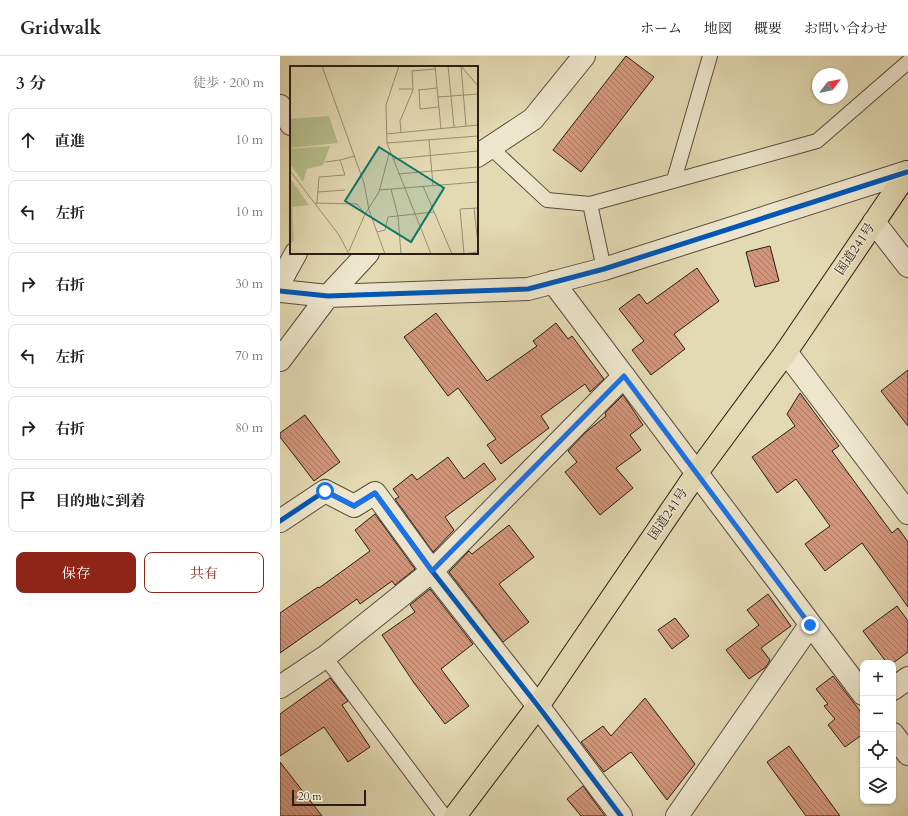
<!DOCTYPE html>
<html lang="ja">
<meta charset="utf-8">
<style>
:root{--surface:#fff;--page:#f6f6f6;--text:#222;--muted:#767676;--line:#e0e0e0;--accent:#8f2418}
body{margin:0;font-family:Cardo,"Noto Serif JP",serif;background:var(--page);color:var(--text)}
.controls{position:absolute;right:12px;bottom:12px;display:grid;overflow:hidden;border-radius:8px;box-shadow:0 1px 3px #0004}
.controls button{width:36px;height:36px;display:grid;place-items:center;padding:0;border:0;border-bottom:1px solid var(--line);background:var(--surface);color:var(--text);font:20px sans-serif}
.compass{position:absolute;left:532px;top:12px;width:36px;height:36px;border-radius:50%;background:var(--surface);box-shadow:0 1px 3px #0004;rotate:58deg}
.scale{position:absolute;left:12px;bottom:10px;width:74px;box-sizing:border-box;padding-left:4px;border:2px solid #291d16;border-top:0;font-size:11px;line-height:14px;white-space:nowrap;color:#291d16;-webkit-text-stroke:3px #ede6cd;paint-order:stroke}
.stop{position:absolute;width:12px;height:12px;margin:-9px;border:3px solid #1a73e8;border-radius:50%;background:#fff}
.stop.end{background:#1a73e8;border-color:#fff;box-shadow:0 1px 4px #0008}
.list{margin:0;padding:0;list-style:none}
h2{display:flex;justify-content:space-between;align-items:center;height:52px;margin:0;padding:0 16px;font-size:17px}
h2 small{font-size:13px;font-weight:400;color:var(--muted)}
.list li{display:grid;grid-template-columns:26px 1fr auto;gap:12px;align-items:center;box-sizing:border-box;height:64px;margin:0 8px 8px;padding:0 8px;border:1px solid var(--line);border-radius:8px}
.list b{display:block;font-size:15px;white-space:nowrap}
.list em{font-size:13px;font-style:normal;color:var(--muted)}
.actions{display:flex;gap:8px;padding:12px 16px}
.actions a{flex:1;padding:9px 0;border:1px solid var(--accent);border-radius:8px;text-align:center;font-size:14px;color:var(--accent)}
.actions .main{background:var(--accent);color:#fff}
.icon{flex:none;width:22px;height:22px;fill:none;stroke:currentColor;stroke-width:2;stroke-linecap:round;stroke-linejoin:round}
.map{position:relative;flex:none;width:628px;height:760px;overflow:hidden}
header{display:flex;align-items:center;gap:24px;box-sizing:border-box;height:56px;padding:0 20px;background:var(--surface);border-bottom:1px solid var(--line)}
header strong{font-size:19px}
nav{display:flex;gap:22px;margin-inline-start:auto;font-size:14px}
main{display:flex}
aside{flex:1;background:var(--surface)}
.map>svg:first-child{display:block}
.building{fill:url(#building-back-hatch);stroke:#291d16}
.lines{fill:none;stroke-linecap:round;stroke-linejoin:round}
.lane-casing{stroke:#584c3d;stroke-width:16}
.street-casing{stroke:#584c3d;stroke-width:24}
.highway-casing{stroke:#291d16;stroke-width:24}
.lane{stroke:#ede6cd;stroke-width:14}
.street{stroke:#ede6cd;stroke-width:22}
.highway{stroke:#e3d9b2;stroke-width:22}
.cycleway-casing{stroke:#ede6cd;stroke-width:8}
.cycleway{stroke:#0057b8;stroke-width:5}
.route{stroke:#1a73e8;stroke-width:5}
.labels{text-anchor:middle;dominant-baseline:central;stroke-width:3;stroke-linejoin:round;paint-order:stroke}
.street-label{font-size:13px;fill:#291d16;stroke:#ede6cd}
.inset-road{fill:none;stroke:#998e74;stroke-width:1}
.view{fill:#0f766e;fill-opacity:0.15;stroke:#0f766e;stroke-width:2}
.inset-edge{fill:none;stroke:#291d16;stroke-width:2}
</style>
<header>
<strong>Gridwalk</strong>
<nav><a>ホーム</a><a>地図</a><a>概要</a><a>お問い合わせ</a></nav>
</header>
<main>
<aside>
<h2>3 分<small>徒歩 · 200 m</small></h2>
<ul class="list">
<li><svg class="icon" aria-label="ahead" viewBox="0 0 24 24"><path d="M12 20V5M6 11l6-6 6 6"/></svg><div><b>直進</b></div><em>10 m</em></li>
<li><svg class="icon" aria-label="left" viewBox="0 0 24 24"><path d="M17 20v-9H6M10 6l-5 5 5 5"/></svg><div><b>左折</b></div><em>10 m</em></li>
<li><svg class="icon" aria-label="right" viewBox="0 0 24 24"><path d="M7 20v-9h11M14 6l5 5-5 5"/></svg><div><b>右折</b></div><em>30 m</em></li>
<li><svg class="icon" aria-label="left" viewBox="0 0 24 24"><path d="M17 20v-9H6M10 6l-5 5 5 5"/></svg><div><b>左折</b></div><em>70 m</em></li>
<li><svg class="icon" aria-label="right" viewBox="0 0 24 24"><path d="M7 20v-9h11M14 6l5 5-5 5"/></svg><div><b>右折</b></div><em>80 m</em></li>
<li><svg class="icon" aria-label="arrive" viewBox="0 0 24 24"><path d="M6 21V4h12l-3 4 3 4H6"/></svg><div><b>目的地に到着</b></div></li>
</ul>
<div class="actions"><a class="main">保存</a><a>共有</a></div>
</aside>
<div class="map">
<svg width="628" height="760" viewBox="0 0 628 760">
<defs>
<pattern id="building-back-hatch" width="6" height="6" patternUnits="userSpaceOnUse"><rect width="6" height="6" fill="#d39579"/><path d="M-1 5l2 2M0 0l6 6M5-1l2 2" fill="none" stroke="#ab7962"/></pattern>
</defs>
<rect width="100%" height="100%" fill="#e3d9b2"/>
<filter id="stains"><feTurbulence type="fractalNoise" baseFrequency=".005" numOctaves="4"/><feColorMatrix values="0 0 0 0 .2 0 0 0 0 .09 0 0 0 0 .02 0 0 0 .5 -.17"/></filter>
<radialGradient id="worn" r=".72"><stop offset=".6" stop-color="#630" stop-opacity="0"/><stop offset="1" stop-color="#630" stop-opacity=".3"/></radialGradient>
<path class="building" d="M346,0L374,21L301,116L273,94Z
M490,190L499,225L475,231L466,196Z
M417,212L439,245L394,278L405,293L371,319L352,294L364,285L339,253L359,238L367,248Z
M156,257L207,325L257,290L253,285L276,267L288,283L292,280L324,323L310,336L305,328L261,360L269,372L221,408L207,389L216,383L178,332L168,340L124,281Z
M628,314V370L601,335Z
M520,337L559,390L552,395L612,477L618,472L628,486V551L582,487L545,515L525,488L550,470L516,423L497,437L472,401L515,370L507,358Z
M343,339L363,369L350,379L361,394L336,412L353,432L320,459L285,416L297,406L288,395L306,376L326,360L325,357Z
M25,359L60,406L34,425L0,381V377Z
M168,401L184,423L204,407L216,423L165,461L174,474L153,496L115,443L119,441L113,433L132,418L137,424Z
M95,458L135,513L115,529L112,525L80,548L77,543L0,597V557L38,531L39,532L90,495L75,474Z
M229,469L254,501L219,528L249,566L223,586L169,516L189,495L192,498Z
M150,533L193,588L161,613L189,650L165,668L134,627L102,579L135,556L130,549Z
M488,538L511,570L481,592L490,604L486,611L469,623L446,594L479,569L467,554Z
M617,550L628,565V596L613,607H607L583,575Z
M395,562L409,580L392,593L378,574Z
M553,620L583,659V678L565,691L548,669L555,663L544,650L548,648L536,633Z
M50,622L68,645L62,649L90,691L68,706L44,671L0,700V658Z
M365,642L415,708L387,744L351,696L324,716L301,686L323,670L331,680Z
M509,690L560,760H526L487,706Z
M0,706L42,760H0Z
M303,730L325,760H301L287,743Z"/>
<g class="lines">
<g class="lane-casing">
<path id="lane" d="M210,91L267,144L310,148
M394,124L430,0
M324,213L310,148L537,85L628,6
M45,601L164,760"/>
</g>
<g class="street-casing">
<path id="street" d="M0,50L11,68
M197,100L253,63L304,0
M594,166L628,210
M0,226L16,197
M273,226L583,638
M0,235L48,240L248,233L324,213L627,116
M506,296L628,457
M0,304L48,240L88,197
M0,465L45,435L74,450L95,437L152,515L258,650L341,760
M0,631L45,601L152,515L344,320
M613,633L628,622
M613,678L628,698
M397,760L530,569"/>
</g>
<g class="highway-casing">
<path id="highway" d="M175,760L258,650L416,418L506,296L628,116"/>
</g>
<use href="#lane" class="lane"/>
<use href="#street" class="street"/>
<use href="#highway" class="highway"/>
<g class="cycleway-casing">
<path id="cycleway" d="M0,235L48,240L248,233L324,213L627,116
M0,465L45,435L74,450L95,437L152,515L258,650L341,760"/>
</g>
<use href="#cycleway" class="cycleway"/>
</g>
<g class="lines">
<path class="route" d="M45,435L74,450L95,437L152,515L344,320L530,569"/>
</g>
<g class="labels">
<g class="street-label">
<text transform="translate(575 193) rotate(-56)">国道241号</text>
<text transform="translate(388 458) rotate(-56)">国道241号</text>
</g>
</g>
<g transform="translate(10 10)">
<rect width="188" height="188" fill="#e3d9b2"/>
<path d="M39,50L48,77L0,82V53ZM40,80L33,99L17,103L13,116L0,98V83ZM0,112L19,139L2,141L4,174L0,178Z" fill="#b5bf8c"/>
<path class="inset-road" d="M32,0L74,117L79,144L95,188M109,0L96,39L97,77L141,188M145,0L151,63M158,0L164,61M171,0L176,60M171,0L188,20M109,23H123M129,23L130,43L149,41M128,24L147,22M148,31L188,28M111,66L110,55L123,24L122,5L145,3M96,68L188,59M139,74L143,119M97,77L188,70M103,93L188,85M35,96L50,94M0,105L49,169L59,188M108,108L188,101M133,120L162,188M101,123L108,150L111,188M89,124L188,116M28,126L55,124M25,137L67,138L75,148M27,137L29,111L55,109L50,94L65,90M184,142L188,178M87,166L95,164L98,151L144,146M59,185L75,148L89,126L99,88M173,188L188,186M174,188L170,143L188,142"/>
<path class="view" d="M89,81L154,122L121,176L55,135Z"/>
<rect width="188" height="188" class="inset-edge"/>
</g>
<rect width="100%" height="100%" filter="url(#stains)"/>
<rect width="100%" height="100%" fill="url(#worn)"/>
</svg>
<div class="controls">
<button>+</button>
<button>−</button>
<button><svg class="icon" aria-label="locate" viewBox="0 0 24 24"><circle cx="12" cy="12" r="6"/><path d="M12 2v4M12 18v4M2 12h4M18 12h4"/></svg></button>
<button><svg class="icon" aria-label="layers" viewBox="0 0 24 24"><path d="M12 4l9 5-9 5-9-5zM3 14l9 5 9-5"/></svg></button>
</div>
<svg class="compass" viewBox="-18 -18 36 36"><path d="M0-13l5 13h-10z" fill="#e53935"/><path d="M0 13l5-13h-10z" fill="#767676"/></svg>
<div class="scale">20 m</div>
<div class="stop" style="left:45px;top:435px"></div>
<div class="stop end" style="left:530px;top:569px"></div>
</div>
</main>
